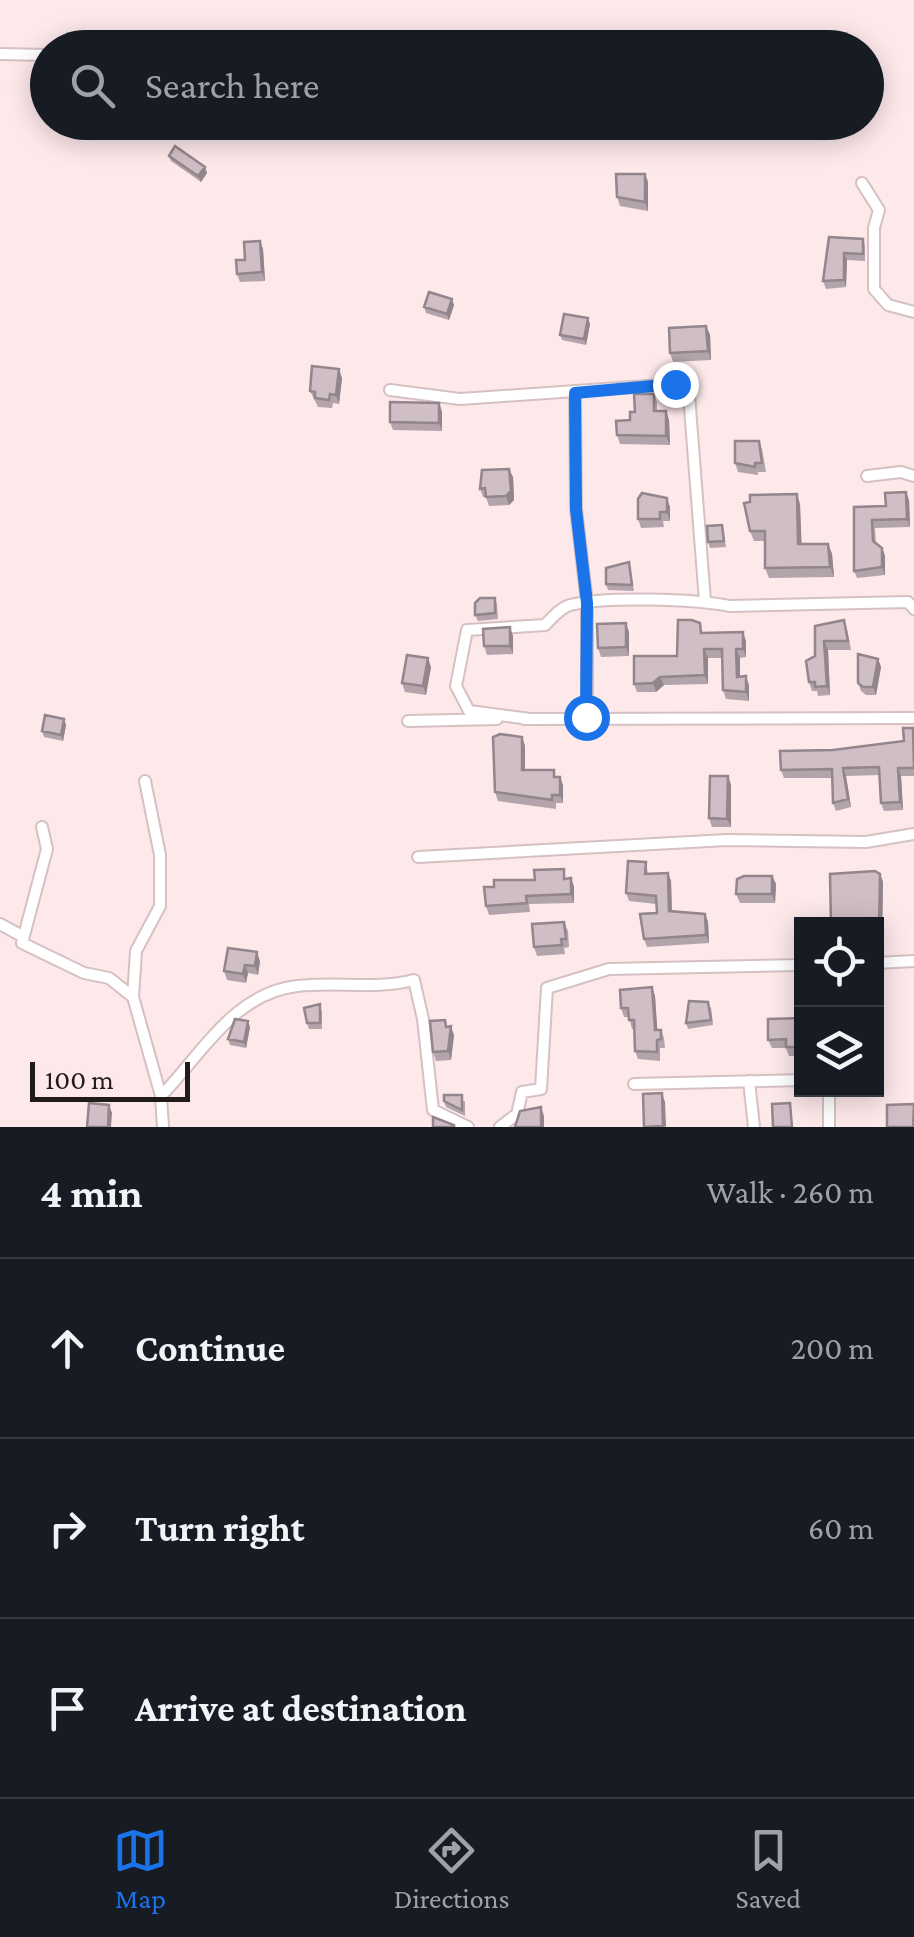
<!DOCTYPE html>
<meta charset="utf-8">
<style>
:root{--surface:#171b24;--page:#20242c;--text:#f1f3f6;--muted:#9ea1a6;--line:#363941;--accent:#1a73e8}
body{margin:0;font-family:"Crimson Pro",serif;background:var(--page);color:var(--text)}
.controls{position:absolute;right:30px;bottom:30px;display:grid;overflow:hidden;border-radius:0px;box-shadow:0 5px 25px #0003}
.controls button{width:90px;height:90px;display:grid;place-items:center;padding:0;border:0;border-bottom:2px solid var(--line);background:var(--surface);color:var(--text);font:50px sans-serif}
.scale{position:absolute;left:30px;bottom:25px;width:160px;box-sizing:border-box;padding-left:10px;border:5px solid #221b1c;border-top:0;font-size:28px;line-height:35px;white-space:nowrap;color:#221b1c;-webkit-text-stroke:8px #fde8ea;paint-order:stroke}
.stop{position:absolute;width:30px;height:30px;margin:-22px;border:8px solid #1a73e8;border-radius:50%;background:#fff}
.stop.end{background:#1a73e8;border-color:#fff;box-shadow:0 2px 10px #0008}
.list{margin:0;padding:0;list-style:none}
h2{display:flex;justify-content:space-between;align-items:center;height:130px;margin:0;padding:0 40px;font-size:42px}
h2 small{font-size:32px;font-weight:400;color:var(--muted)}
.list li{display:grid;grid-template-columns:65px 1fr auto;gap:30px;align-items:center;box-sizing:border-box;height:180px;padding:0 40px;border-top:2px solid var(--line)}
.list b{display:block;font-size:38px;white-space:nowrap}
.list em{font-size:32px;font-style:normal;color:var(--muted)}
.icon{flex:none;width:55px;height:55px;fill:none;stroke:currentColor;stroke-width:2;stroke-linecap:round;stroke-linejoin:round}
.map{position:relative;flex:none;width:914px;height:1127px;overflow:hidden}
.search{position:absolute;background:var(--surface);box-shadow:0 5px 25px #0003;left:30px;right:30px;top:30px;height:110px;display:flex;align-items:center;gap:25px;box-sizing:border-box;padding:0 35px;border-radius:55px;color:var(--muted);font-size:38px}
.sheet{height:670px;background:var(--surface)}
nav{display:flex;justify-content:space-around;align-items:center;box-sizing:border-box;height:140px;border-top:2px solid var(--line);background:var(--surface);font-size:28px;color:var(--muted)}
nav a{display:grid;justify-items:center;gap:5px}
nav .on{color:var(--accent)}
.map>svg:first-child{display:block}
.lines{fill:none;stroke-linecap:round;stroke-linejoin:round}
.street-casing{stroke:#d5c0c2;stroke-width:14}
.street{stroke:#fff;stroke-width:10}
.wall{fill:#b3a3aa}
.shaded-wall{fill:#92858b}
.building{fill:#d0bec6;stroke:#92858b;stroke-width:2.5}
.route{stroke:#1a73e8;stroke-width:12}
</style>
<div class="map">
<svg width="914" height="1127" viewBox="0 0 914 1127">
<rect width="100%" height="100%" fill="#fde8ea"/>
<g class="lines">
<g class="street-casing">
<path id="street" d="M0,54L48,55
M862,183L879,210L874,228V289L888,305L914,312
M390,390L460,399L675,384L689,395L705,601
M575,393L576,509L587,603V717
M867,476L901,472L914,476
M524,719L914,718
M530,719L469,711L456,686L467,630L545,625C552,618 560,608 570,605C605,596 694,599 730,606L908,602L914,609
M408,721L497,719
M42,827L47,849L22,943L84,973L109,978L133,997L161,1096L163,1127
M418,857L727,840L866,842L914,834
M0,924L22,936
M876,963L914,961
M133,997L136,951L160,906V855L145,781
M749,1081L754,1127
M634,1084L802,1080
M161,1096C201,1055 234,993 297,986C337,981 374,990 414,980L423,1019L433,1110L468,1127
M500,1127L517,1114L522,1092L541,1089L547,988L609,969L802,965
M829,1127V1090"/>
</g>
<use href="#street" class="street"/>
</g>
<path class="wall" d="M169,156L205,167L207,173L201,182L171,161Z
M645,174L648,182V211L620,206L617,197Z
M829,237L863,239L865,246V261L847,260L846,287L826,289L823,281Z
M260,241L263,249L265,281L240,282L237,274Z
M454,305L449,320L426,313L424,307Z
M588,318L590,324L586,345L562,340L560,335Z
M706,326L710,335L711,360L673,362L670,353Z
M342,378L339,404L333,403L332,408L318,407L310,391Z
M654,394L657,402V411H666L669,420L670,445L620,444L617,435L630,420L635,412Z
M439,403L442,412V431L393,430L390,422Z
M759,441L762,449L766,472H758V475L738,472L735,463Z
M513,477L514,500L509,505L489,506L486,497H483L480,489Z
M909,500L910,527L875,528L876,543L882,548L885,556V575L857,578L854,571V507L886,506Z
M800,504L801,544H828L832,554L834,577L769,578L765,568V541H754L750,531Z
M670,507V521H663L664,527L641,528L638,519Z
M722,525L726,547L710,548L708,542Z
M629,562L634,591L608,590L606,584Z
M495,598L497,604L498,619L478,621L475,615Z
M815,626L847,629L851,650H828L830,695L818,696L817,691H812L809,682L815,656Z
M629,632V656L601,657L598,648Z
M704,633L746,641V657L740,658V677L749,685V701L726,699L723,690L722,658H708V684L664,685L656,692H637L634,684L677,656Z
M513,636V654L487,655L484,646Z
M878,659L881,667L876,695H866L861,691L858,683Z
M431,667L426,695L405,692L402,683Z
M64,719L66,725L63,741L44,737L42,731Z
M914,730V776H901L903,810L884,811L881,803L879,775L846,776L851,807L836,811L833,803L832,778H784L781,770L833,750L904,741Z
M522,737L525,746V770L556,777L563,785V803H556V809L498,801L495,792Z
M728,776L731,785V827H712L709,818Z
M646,862L648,874L668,873L671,881L672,911L705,914L708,922L709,943L647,947L644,939L657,913L656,904L629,901L626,893Z
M880,874L883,882L882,938L876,939Z
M772,876L776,884L775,903H740L736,894Z
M571,878L574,887V903L529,904L530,912L489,915L486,906Z
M564,922L568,931L569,947L564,948L565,954L537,956L534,947Z
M260,961L258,975L248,973L246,983L227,980L224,971Z
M652,987L655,996L657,1030H661L664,1038L665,1048H660V1061L638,1059L635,1051L634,1029H632L629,1017H624L621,1008Z
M711,1007L713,1025L688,1029L686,1023Z
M322,1010V1029H309L307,1023Z
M802,1018V1056H789L786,1048H772L768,1040Z
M250,1027L246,1048L230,1045L228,1039Z
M447,1027L454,1035L451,1060L436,1061L433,1052Z
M444,1101H465V1116L446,1107Z"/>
<path class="shaded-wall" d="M205,167L207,173L201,182L198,176Z
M645,174L648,182V211L645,202Z
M260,241L263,249L265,281L262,272Z
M844,253L847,260L846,287L844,280Z
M452,299L454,305L449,320L447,314Z
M588,318L590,324L586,345L584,339Z
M706,326L710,335L711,360L708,351Z
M339,369L342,378L339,404L336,395Z
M439,403L442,412V431L439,423Z
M666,411L669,420L670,445L666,436Z
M509,469L513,477L514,500L509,505L506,496Z
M906,492L909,500L910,527L907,519Z
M797,494L800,504L802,554L798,544Z
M667,498L670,507V521L667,512Z
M828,544L832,554L834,577L830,567Z
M882,548L885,556V575L882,567Z
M626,623L629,632V656L626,647Z
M510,627L513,636V654L510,646Z
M743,632L746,641V657L743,649Z
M824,641L828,650L830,695L827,686Z
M704,649L708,658V684L705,675Z
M736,649L740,658V685L737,677Z
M428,658L431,667L426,695L423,686Z
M878,659L881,667L876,695L873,687Z
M746,676L749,685V701L746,692Z
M660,677L664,685L656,692L653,683Z
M64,719L66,725L63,741L61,735Z
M522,737L525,746V779L522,770Z
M843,768L846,776L851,807L848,799Z
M898,768L901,776L903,810L900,802Z
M728,776L731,785V827L727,819Z
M560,777L563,785V803L560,795Z
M668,873L671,881L672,919L669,911Z
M880,874L883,882L882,938L879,930Z
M772,876L776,884L775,903L772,894Z
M571,878L574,887V903L571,894Z
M705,914L708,922L709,943L706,935Z
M257,952L260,961L258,975L255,966Z
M245,965L248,973L246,983L243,974Z
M652,987L655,996L658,1039L655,1030Z
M248,1021L250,1027L246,1048L244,1042Z
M451,1026L454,1035L451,1060L448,1051Z
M662,1093L665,1102L666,1127L663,1126Z
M109,1105L112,1113L111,1127H108Z
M541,1107L544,1116V1127H541Z"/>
<path class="building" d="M175,146L205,167L198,176L169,156Z
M616,174H645V202L617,197Z
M829,237L863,239V254L844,253V280L823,281Z
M260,241L262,272L237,274L236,260H245L244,242Z
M429,292L452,299L447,314L424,307Z
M564,314L588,318L584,339L560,335Z
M706,326L708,351L670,353L669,328Z
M312,366L339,369L336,395L330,394L329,400L315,398V392L310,391Z
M634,394H654V411H666V436L617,435L616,421L630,420V412H635Z
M390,402L439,403V423L390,422Z
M735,441H759L762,463H755V467L735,463Z
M509,469L511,491L506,496L486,497L485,488L480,489L482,470Z
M906,492L907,519L872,520L873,541L882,548V567L854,571V507L886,506L885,493Z
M642,493L667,498V512H660V519H638V499Z
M797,494L798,544H828L830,567L765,568V531H750L744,503L750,502V495Z
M722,525L724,541L708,542L707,526Z
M629,562L632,585L606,584V568Z
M480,598H495V613L475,615V603Z
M678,620H692L700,623L701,633L743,632V649H736L737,677L746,676V692L723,690L722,649H704L705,675L660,677L653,683L634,684V656H677Z
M844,620L848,641H824L827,686L815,687V682H809L806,661L815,656V626Z
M626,623V647L598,648L597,624Z
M510,627V646H484L483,629Z
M858,654L878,659L873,687H863L858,683Z
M407,655L428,658L423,686L402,683Z
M45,715L64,719L61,735L42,731Z
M903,728H913L914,768H898L900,802L881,803L879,767L843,768L848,799L833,803L832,769L781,770L780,751L833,750L904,741Z
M500,734L522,737V770H554V777H560V795H552V800L495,792L493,737Z
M710,776H728L727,819L709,818Z
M628,861L646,862L645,874L668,873L669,911L705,914L706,935L644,939L640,914L657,913L656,896L626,893Z
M564,869V879L571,878V894L526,896L527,903L486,906L484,887H494V880H535L534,870Z
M875,871L880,874L879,930H876V924H831L830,874Z
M744,876H772V894H736L737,879Z
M564,922L566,939H561L562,945L534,947L532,924Z
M228,948L257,952L255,966L245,965L243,974L224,971Z
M652,987L655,1030H661V1039L657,1040V1052L635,1051L634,1020H629L628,1008H621L620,990Z
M689,1001L708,1002L711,1020L686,1023Z
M320,1004V1023H307L304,1008Z
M802,1018V1047H786V1039L768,1040V1019Z
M235,1019L248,1021L244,1042L228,1039Z
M445,1020L446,1027L451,1026L448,1051L433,1052L430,1021Z
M662,1093L663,1126L644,1127L643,1094Z
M444,1095H462V1110L444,1101Z
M89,1103L109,1105L108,1127H87Z
M790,1103L792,1127H773L772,1104Z
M914,1104L913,1127H887V1105Z
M541,1107V1127H515L520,1111Z
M433,1117L454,1125V1127H433Z"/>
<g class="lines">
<path class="route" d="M586,717L587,603L576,509L575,393L675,384"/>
</g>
</svg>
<div class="controls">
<button><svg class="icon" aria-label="locate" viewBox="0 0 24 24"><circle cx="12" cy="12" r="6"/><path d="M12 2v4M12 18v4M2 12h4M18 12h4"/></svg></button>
<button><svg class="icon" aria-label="layers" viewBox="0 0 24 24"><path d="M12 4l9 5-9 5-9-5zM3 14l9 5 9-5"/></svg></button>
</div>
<div class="scale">100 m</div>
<div class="stop" style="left:586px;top:717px"></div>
<div class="stop end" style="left:675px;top:384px"></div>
<div class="search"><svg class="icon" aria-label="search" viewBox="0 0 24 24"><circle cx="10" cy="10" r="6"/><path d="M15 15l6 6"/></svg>Search here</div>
</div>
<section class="sheet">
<h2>4 min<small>Walk · 260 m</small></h2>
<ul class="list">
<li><svg class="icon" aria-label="ahead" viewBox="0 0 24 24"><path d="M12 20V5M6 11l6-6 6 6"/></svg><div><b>Continue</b></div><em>200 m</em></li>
<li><svg class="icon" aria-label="right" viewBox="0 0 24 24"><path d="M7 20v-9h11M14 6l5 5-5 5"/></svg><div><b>Turn right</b></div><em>60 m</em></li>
<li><svg class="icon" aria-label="arrive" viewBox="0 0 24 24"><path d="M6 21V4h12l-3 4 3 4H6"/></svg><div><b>Arrive at destination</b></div></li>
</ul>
</section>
<nav>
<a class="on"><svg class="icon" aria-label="map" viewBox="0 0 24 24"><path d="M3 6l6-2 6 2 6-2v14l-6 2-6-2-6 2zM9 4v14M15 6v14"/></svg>Map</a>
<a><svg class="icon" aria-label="directions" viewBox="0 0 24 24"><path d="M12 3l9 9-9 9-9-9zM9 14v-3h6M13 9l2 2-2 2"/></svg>Directions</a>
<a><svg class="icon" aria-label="saved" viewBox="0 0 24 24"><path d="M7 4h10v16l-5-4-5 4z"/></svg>Saved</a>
</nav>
